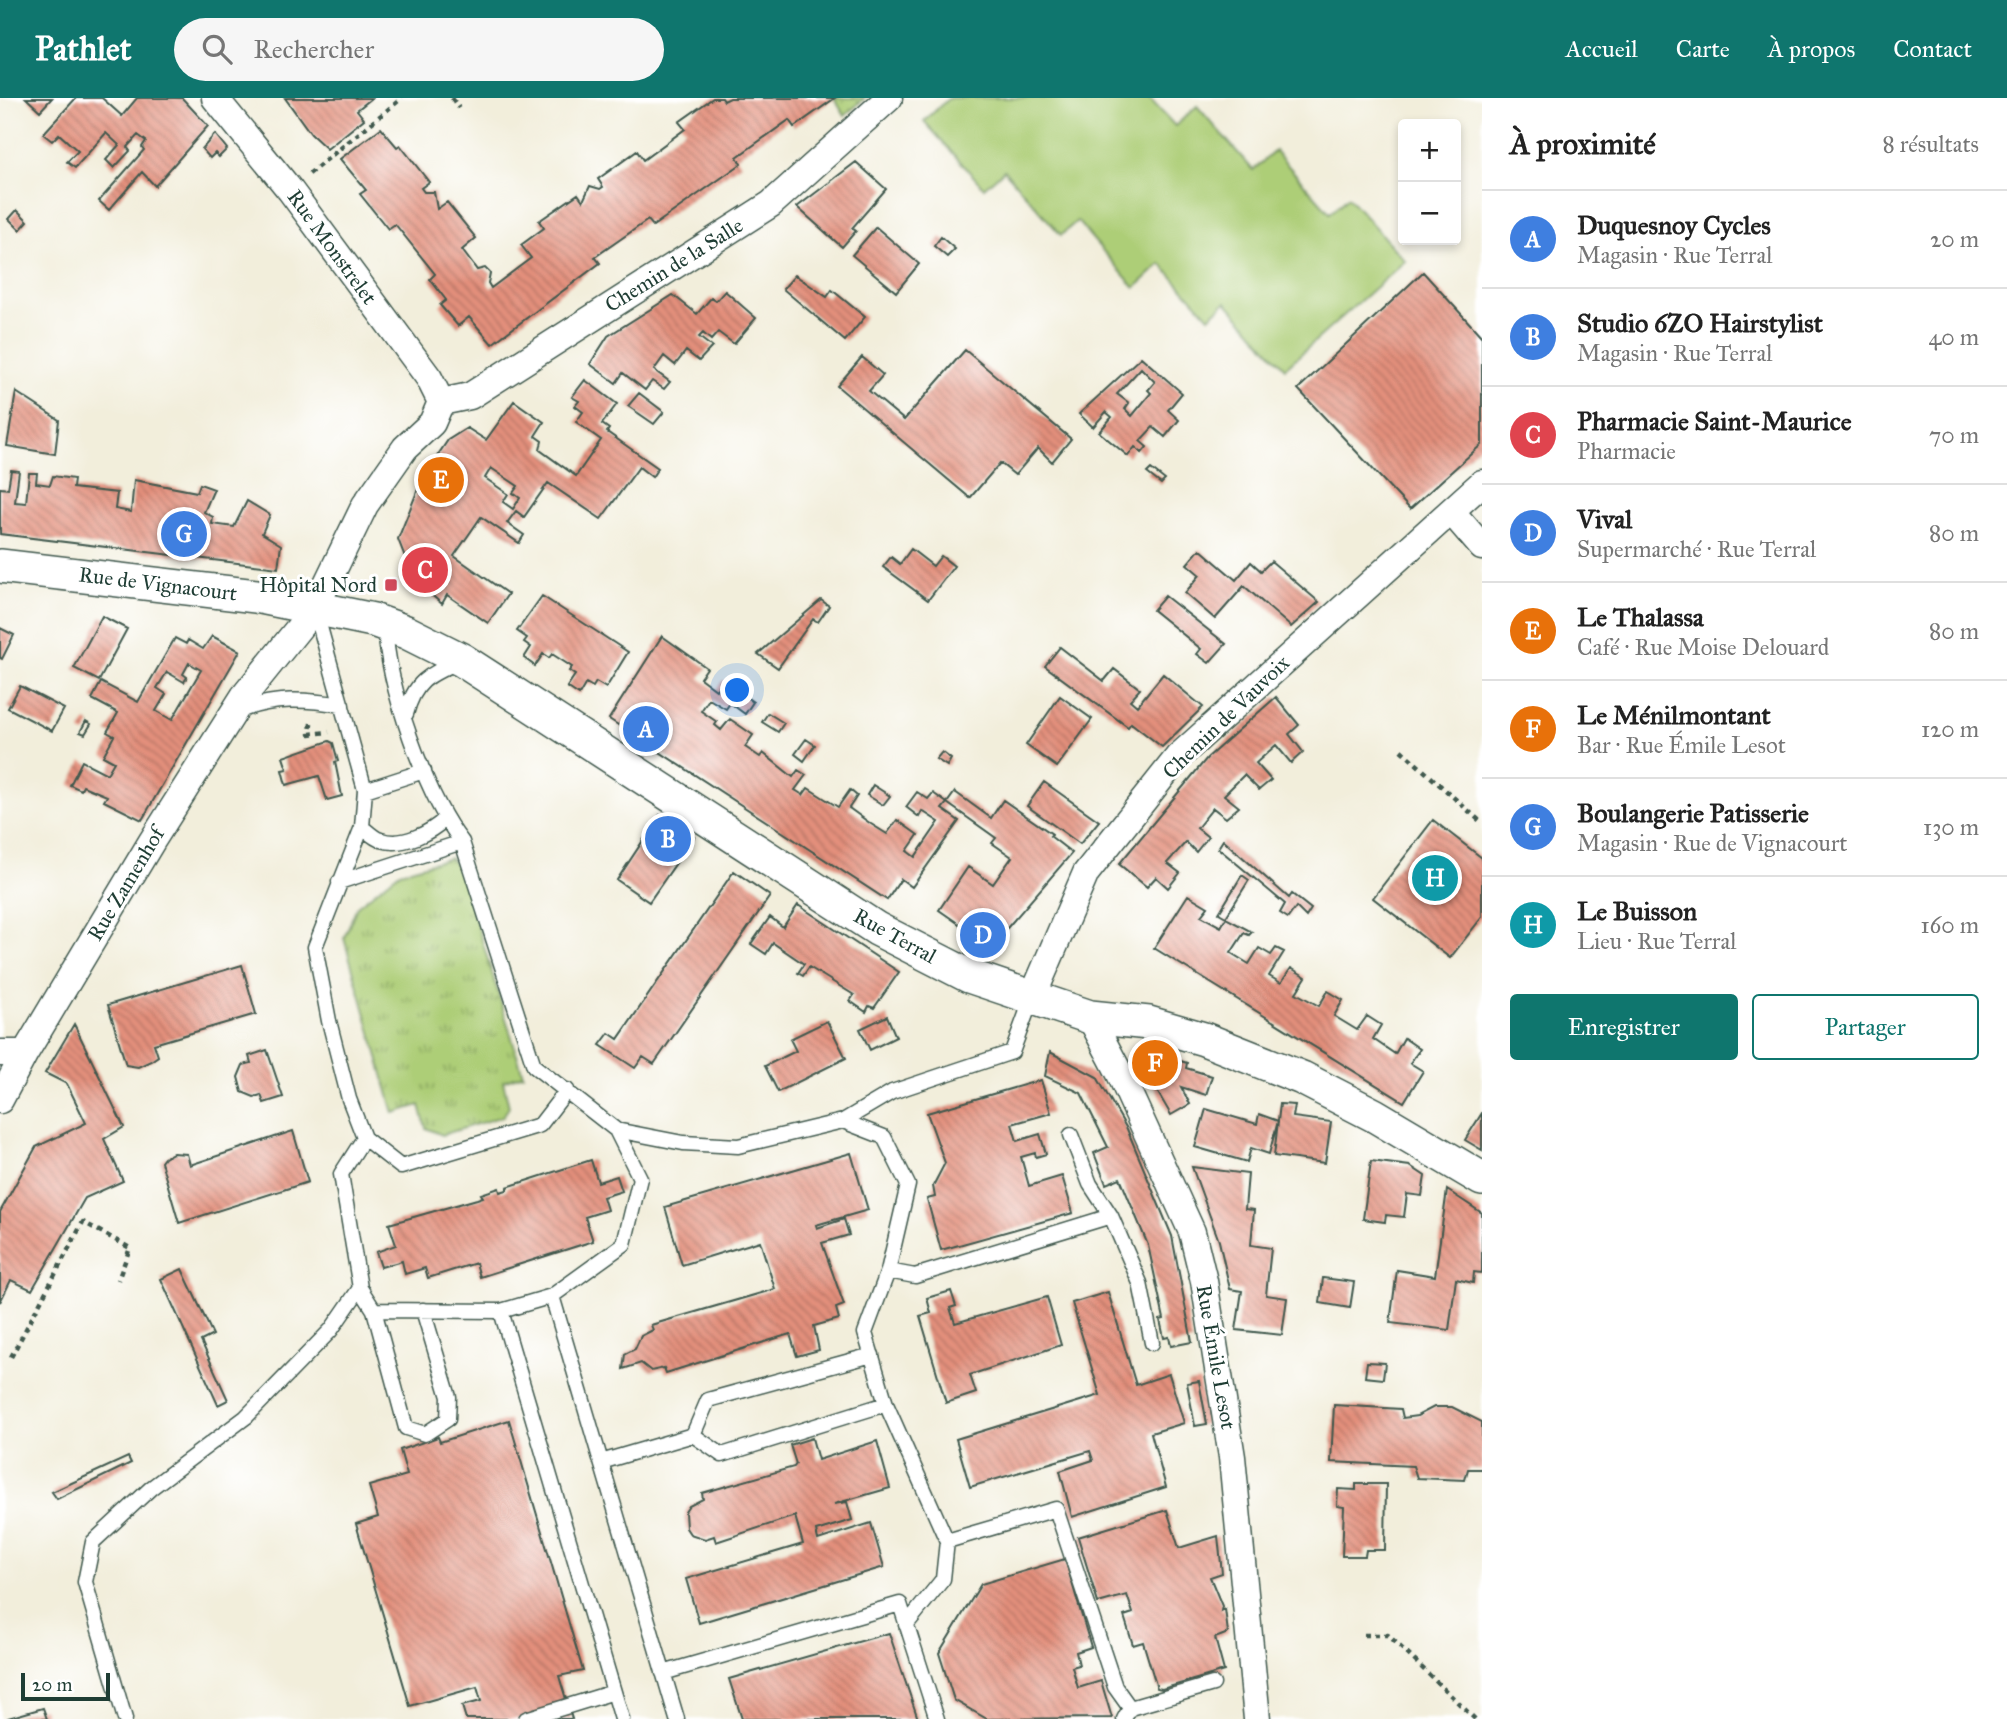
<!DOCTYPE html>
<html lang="fr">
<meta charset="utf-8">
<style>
:root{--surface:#fff;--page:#f6f6f6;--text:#222;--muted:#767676;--line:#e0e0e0;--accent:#0f766e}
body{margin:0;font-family:"IM FELL Great Primer",serif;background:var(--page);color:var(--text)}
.controls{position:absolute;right:21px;top:21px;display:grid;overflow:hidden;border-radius:7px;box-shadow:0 4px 10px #0003}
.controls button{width:63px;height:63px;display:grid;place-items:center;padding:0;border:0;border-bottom:2px solid var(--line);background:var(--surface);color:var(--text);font:35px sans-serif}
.scale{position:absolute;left:21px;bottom:18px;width:89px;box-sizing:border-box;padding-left:7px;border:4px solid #1f3d34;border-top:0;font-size:19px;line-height:24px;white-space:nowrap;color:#1f3d34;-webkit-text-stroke:5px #fff;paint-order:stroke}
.you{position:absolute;left:738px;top:593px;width:24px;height:24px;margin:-18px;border:5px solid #fff;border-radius:50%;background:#1a73e8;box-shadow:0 0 0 10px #1a73e833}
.badge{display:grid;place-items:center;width:46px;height:46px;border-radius:50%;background:var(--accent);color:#fff;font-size:23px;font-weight:700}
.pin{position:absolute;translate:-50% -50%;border:4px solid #fff;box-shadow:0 2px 7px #0006}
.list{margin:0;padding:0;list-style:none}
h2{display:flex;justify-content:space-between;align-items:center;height:91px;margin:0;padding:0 28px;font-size:30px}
h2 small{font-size:23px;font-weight:400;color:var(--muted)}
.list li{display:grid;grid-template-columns:46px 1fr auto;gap:21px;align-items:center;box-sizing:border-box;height:98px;padding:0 28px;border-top:2px solid var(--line)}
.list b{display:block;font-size:26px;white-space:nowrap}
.list p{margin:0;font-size:23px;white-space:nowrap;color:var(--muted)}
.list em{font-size:23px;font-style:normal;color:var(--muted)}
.actions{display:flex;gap:14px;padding:21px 28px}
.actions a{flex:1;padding:16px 0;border:2px solid var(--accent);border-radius:7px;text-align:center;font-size:24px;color:var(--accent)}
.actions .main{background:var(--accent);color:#fff}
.icon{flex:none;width:38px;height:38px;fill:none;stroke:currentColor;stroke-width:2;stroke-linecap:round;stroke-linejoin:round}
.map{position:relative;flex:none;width:1482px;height:1621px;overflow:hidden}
header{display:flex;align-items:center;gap:42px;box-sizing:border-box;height:98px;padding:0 35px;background:var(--accent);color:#fff}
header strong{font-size:33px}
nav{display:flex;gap:38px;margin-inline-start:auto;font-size:24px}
.search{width:490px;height:63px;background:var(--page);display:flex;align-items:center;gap:18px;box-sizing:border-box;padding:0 24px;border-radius:38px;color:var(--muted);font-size:26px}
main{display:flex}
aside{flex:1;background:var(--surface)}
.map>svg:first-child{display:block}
.grass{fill:url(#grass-tufts);stroke:#668656;stroke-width:2}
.park{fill:url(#park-dots);stroke:#668656;stroke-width:2}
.pitch{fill:#adce77;stroke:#668656;stroke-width:2}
.building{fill:url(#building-back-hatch);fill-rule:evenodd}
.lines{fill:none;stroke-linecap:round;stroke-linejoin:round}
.service-casing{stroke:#3f584d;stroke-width:17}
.minor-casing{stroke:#3f584d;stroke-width:29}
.tertiary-casing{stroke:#3f584d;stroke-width:36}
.path{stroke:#3f584d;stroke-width:4.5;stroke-dasharray:5 5;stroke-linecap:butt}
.service{stroke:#fff;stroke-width:14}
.minor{stroke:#fff;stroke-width:26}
.tertiary{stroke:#fff;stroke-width:33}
.poi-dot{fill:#d1495b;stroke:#fff;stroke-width:2.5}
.labels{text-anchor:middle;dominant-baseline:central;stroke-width:6;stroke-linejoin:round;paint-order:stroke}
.street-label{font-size:21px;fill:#1f3d34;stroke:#fff}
.poi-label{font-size:21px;fill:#1f3d34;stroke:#fff;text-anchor:end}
</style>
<header>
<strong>Pathlet</strong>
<div class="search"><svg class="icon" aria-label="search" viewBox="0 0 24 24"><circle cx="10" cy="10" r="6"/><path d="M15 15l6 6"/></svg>Rechercher</div>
<nav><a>Accueil</a><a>Carte</a><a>À propos</a><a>Contact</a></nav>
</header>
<main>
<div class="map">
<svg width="1482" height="1621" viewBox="0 0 1482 1621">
<defs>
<pattern id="grass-tufts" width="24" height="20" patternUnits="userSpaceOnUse" patternTransform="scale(1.75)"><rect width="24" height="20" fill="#adce77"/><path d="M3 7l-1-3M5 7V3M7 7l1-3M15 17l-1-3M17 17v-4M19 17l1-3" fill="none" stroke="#8ca862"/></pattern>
<pattern id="park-dots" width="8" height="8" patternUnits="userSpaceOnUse" patternTransform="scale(1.75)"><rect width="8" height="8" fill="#adce77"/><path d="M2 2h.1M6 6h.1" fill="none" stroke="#8ca862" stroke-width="1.8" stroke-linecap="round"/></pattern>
<pattern id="building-back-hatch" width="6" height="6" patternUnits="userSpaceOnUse" patternTransform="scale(1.75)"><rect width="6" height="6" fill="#e38f7b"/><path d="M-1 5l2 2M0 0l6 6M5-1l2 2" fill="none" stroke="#b77666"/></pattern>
</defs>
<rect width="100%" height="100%" fill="#fff"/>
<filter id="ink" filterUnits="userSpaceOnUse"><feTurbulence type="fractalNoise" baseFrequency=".0143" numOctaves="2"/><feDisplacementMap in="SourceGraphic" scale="14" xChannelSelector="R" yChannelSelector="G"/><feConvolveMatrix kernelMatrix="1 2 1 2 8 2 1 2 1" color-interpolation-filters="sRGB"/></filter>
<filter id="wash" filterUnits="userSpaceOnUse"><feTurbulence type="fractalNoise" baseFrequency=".00686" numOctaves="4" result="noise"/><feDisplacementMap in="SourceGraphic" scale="28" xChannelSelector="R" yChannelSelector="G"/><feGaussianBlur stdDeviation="1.57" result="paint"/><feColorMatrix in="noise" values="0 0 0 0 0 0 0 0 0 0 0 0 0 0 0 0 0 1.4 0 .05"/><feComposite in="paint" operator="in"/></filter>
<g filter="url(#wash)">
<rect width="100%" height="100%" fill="#f2eedb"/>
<path class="grass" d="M450,760L461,774L523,976L503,983L509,1009L503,1018L442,1037L426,1030L420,1007L394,1015L344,840L357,808L400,774Z"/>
<path class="park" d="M834,0H865L845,18Z"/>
<path class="pitch" d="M949,0H1149L1175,28L1197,8L1253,72L1275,53L1330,115L1348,99L1405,163L1285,270L1226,204L1209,219L1161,166L1135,190L1077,123L1061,137L1004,72L984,90L924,23Z"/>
<g id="blocks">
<path class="building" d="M26,0H52L40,13Z
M76,0H102L122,18L137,0H182L208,28L155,88L142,74L109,112L99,103L144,52L142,49L146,43L138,37L127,49L130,53L114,70L106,62L119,47L106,35L75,70L67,64L78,53L59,36L52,43L43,36Z
M285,0H372L357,12L364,21L327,51L311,36Z
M713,0H722L724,3L730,0H835L794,29L789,22L737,59L741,66L653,128L648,122L595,159L600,165L492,246L469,219L458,228L440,207L446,202L430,181L435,176L395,126L388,131L360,96L366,92L340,61L381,30L397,49L400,47L429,84L421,90L424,94H434L437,111L447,104L476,140L462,152L477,172L485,170L490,175L488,185L491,190L531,160L521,147L544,130L539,123L578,96L583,103L590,88L600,91L603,89L598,81L637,53L643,62L685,31L679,24Z
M215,36L227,51L219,59L215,55L210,60L202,51Z
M856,64L886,91L852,130L856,133L842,149L797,109Z
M17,112L28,123L20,132L9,121Z
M876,129L919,166L896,194L852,157Z
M941,139L955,151L947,159L934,148Z
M1423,174L1482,239V346L1410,411L1298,291Z
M795,177L827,199L832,192L865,219L845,243L783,191Z
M725,193L756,220L734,246L718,234L711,242L703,235L699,239L712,249L699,263L686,253L675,267L664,258L654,272L670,284L664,291L652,283L645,292L623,275L616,285L590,266L608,238L673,197L697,216L711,200L716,203Z
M965,252L1071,341L1052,364L1038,350L1015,377L1000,365L970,400L837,288L862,259L883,277L869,293L904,322Z
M1141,259L1182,295L1168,312L1179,322L1165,339L1153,329L1140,343L1147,349L1142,355L1135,349L1128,358L1099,334L1112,319L1106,314L1093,329L1079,316ZM1141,270L1155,284L1148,292L1151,295L1132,318L1125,311L1129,305L1117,296Z
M585,282L617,306L602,326L609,331L607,334L658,370L652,379L639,369L601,421L548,385L524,419L516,413L507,425L524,437L519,445L481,419L454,458L508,496L488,525L447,497L442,506L414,482L398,441L423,379L448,342L467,330L486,342L514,303L544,324L535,338L542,343L540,352L576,378L601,342L576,324L583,314L575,308L579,303L572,299ZM491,370L518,388L513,395L520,400L513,411L503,404L508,396L485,380Z
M16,294L59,322L55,356L7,348Z
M639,295L664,314L654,326L628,308Z
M1151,371L1165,382L1161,386L1147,375Z
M11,372L19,373L15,404L26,405L29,375H37L36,385L50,387L53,378L74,381L73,390L117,395L115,411L131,414L134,382L197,394L200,386L214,391L204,414L213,419L212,426L234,429L247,403L270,417L262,435L281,447L278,470L0,436V390L8,391Z
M911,451L933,468L941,458L954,468L928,502L883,469L891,459L900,466Z
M1200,451L1236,482L1251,464L1261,473L1271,463L1319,504L1291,529L1244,488L1215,521L1185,495L1200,477L1187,466Z
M542,498L628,554L606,590L596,584L593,589L586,585L579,597L567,589L575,577L569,573L572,569L552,556L549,560L543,556L535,568L524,560L531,549L524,544L527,540L517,533Z
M1165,498L1226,546L1209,565L1197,556L1201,551L1153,512Z
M821,502L829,508L818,524L813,521L778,570L758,556Z
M102,518L127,531L99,583L74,570Z
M0,530L14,537L2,561L0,560Z
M212,538L240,553L142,722L104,703L107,698L83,688L81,692L70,687L82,663L107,676L114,664L103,658L114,638L107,634L118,615L92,601L101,584L138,604L175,540L186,546L188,542L203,551ZM189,565L201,572L172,622L156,613L166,596L157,590L167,574L184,584L187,579L183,576Z
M662,538L707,570L700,580L716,592L723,582L753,604L745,616L730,605L726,611L709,601L701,613L717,624L715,627L721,632L730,621L753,637L745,649L760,659L763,655L793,679L798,672L806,677L795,692L803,697L808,690L838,709L850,692L857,698L849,710L871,726L887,736L897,722L918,737L907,753L915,759L939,724L922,713L919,719L906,709L917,694L928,701L933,695L947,705L942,711L959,723L912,789L901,781L887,802L609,621Z
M1060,549L1104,583L1114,571L1140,591L1130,602L1137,608L1163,576L1203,609L1162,649L1131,625L1128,629L1045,568Z
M20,588L64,611L52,633L8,610Z
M1060,598L1092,621L1057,669L1026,647Z
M1276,599L1299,627L1289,636L1303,654L1291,665L1276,647L1256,665L1271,682L1259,692L1244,677L1224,697L1239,709L1226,720L1213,710L1197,730L1208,739L1196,754L1186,744L1167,765L1180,775L1168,790L1156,779L1147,789L1119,766L1207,660Z
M768,615L784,625L778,634L762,624Z
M86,623L91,626L85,636L80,634Z
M806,641L815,647L804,663L795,656Z
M329,643L333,645L338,663L335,664L342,698L327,702L319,678L286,687L282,672L287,671L283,659Z
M942,654L951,661L947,668L936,661Z
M1044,684L1099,723L1080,746L1027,708Z
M873,687L890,698L883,707L867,697Z
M955,694L991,720L1003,702L1052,736L1050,738L1072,755L988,852L974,853L963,846L972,835L939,812L968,769L993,786L1012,759L992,745L996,740L947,705Z
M660,717L694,739L649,804L617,782Z
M1433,722L1482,760V819L1450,860L1373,800Z
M1223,742L1289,800L1292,796L1311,811L1306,819L1296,809L1288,820L1280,815L1285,806L1218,750Z
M734,773L770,798L654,966L643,959L635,970L600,947L609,935L618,941Z
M1242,777L1249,782L1226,819L1219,815Z
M1188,797L1208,809L1201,818L1221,829L1226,820L1252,834L1249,837L1244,835L1231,855L1249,866L1259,850L1271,857L1276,850L1284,854L1269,878L1281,885L1291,870L1306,879L1296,895L1319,908L1328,893L1343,902L1334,918L1357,932L1367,918L1381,927L1373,941L1395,956L1404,940L1420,951L1410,965L1423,973L1404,1004L1154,850Z
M798,807L899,874L874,910L869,908L866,914L850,903L854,897L809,869L803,878L798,875L804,866L773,845L766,856L751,846L770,819L783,829Z
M242,867L256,916L154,946L158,958L151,963L138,969L126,967L108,907Z
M887,918L896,939L870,952L860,931Z
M827,923L846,960L778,994L765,968L796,953L790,941Z
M74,926L124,1029L104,1041L123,1083L85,1100L32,1192L11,1182L0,1204V1114L36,1049L86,1025L67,986L45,975Z
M1143,951L1187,965L1186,970L1212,978L1206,997L1181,989L1190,1006L1171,1017L1137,959Z
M267,952L283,999L264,1005L261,997L254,999L242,994L238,979L243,967L251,965L249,958Z
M1050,954L1097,979L1127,1031L1172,1138L1192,1244L1171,1248L1169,1239L1164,1240L1160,1222L1164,1221L1148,1147L1120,1080L1106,1086L1094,1055L1108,1049L1081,995L1045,978Z
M1041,982L1051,1015L1012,1026L1017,1043L1040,1036L1046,1056L1036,1059L1035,1055L1021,1059L1029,1088L1062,1078L1073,1115L941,1152L927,1101L935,1099L933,1088L945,1065L927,1015Z
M1280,1006L1295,1007L1293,1019L1331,1024L1325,1065L1274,1058L1278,1023L1269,1056L1251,1050L1247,1064L1195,1049L1206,1011L1257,1026L1259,1016L1278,1023Z
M1482,1015V1052L1465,1042Z
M293,1033L308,1084L179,1125L161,1064L164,1060L173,1055L187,1056L190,1067Z
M851,1055L868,1112L816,1127L817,1130L844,1121L849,1137L822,1145L844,1207L836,1210L839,1221L814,1228L819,1252L797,1258L790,1236L666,1275L664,1270L651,1273L641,1265L623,1271L625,1256L635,1251L641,1238L653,1232L651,1227L775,1191L760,1143L682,1167L665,1109Z
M591,1062L598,1084L617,1078L622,1093L603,1099L607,1112L585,1119L593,1143L480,1179L476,1165L428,1180L425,1170L405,1176L402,1163L381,1169L376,1154L396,1147L389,1126L477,1101L483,1099L481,1096L499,1090L500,1094L507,1092V1089Z
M1371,1063L1410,1068L1425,1078L1422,1098L1407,1096L1404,1119L1386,1117L1385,1124L1363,1121Z
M1192,1069L1248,1076L1245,1111L1254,1112L1251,1147L1271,1150L1266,1197L1287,1200L1282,1237L1236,1232L1242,1193L1230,1191L1219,1143Z
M1447,1092L1482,1115V1175L1474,1174L1473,1185L1456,1181L1449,1232L1390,1225L1397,1172L1435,1178Z
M182,1171L213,1237L201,1243L228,1302L218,1307L161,1181Z
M1323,1180L1354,1184L1350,1210L1320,1205Z
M951,1193L956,1208L950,1210L955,1225L1047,1199L1061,1247L970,1277L976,1295L946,1305L920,1218L931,1215L927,1200Z
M1108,1194L1136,1287L1169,1276L1184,1325L1151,1335L1166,1389L1072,1419L1060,1373L1093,1362L1090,1353L970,1389L956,1341L1100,1297L1072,1205Z
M1367,1264L1385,1265L1383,1281L1365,1279Z
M1199,1283L1207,1326L1195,1328L1187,1285Z
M1334,1307L1401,1311L1403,1320L1417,1318L1434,1309H1452L1482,1324V1371H1468L1465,1382L1417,1380L1413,1368L1331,1364Z
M509,1322L583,1573L559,1578L572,1621H466L462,1608L481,1603L477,1589L410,1608L356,1426L378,1419L369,1388L407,1377L400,1352L438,1339L440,1344Z
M812,1340L818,1362L877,1343L890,1390L834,1406L847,1404L852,1422L816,1433L818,1442L871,1425L884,1469L699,1525L686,1481L803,1446L795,1418L716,1444L714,1438L705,1441L690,1436L686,1430L685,1414L689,1408L703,1401L702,1395L794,1369L796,1366L790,1347Z
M128,1359L131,1365L57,1401L52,1394Z
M1356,1386H1386L1385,1452H1366L1365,1458H1342L1344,1409L1337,1408L1338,1391L1356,1392Z
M1167,1412L1179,1450L1218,1438L1222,1475L1210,1479L1222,1508L1221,1513L1225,1511L1228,1535L1215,1540L1224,1573L1162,1591L1157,1590L1143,1544L1133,1547L1124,1518L1133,1515L1127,1497L1098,1505L1078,1439Z
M1065,1461L1091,1549L1076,1554L1079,1567L1072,1569L1078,1590L1101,1583L1112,1620L987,1621L954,1602L939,1555L981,1486Z
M889,1535L918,1621H742L729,1581Z
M43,1610L47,1621H8V1620Z"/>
</g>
</g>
<g filter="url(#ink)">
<use href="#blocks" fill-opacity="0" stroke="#3f584d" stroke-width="2"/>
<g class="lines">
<g class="service-casing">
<path id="service" d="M239,613C273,599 306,601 342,607
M406,616C415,582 429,577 460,563
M365,692L424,673
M362,729C367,733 375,741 381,742C403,749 430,735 445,721
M339,784L462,744
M843,1023L892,994L1012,954L1032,900
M1071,1037L1090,1086L1111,1118
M364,1040L401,1069L540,1027L567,992
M888,1173L915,1178L1111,1118L1140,1185L1152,1245
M360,1190L374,1212L501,1213L552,1198L624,1146L640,1080L616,1032L534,968L462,744C425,696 387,587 385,526
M552,1198L677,1621
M374,1212L406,1330L425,1336L448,1321L449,1299L423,1212
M501,1213L622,1621
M886,1306L947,1443L943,1481L906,1527
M693,1337L708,1302L872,1257
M601,1364L693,1337L722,1357L886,1306L865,1235L888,1173L908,1087L884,1039L843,1023L738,1048L683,1045L616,1032
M947,1443L1056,1411L1115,1589L1130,1610
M663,1575L900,1506L937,1621
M125,1621L85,1484L93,1444L151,1390L246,1319L331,1232L360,1190L341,1076L364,1040L349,1001L329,923L315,849L362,729L365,692L315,511
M526,1621L614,1594
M1124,1621L1130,1610L1213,1586"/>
</g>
<g class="minor-casing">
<path id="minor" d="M215,0L290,92L429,280L441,304
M441,304L470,298L771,106L889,0
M1451,413L1482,449
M1032,900L1086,775L1178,659L1482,385
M1090,919L1120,976L1192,1134L1204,1183L1232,1359L1257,1621
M0,955H25L152,743L244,598L315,510L365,407L405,350L432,325L441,304
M0,1002L25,955"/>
</g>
<g class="tertiary-casing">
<path id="tertiary" d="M0,468L256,498L373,522L406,534L462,562L877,831L969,878L1090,919L1149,925L1204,941L1302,980L1374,1017L1482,1081"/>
</g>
<path class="path" d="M452,0L459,10
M309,76L402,0
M311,625L310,636L329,634
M1401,652L1482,725
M11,1259L83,1124L130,1150L118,1182
M1364,1537H1388L1475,1621"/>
<use href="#service" class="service"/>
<use href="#minor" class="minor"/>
<use href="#tertiary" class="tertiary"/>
</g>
</g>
<rect class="poi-dot" x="384" y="480" width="14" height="14" rx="3.5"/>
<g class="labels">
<g class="street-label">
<text transform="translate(332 149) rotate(54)">Rue Monstrelet</text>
<text transform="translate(674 167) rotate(-32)">Chemin de la Salle</text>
<text transform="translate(158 486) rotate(7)">Rue de Vignacourt</text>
<text transform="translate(1226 619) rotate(-44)">Chemin de Vauvoix</text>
<text transform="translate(126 786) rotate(-59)">Rue Zamenhof</text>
<text transform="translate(895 838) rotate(29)">Rue Terral</text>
<text transform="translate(1216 1259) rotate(80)">Rue Émile Lesot</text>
</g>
<g class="poi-label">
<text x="377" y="487">Hôpital Nord</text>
</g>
</g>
</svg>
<div class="controls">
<button>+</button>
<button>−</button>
</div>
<div class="scale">20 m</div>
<div class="you"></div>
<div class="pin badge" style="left:646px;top:631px;background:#3f7fe0">A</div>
<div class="pin badge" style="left:668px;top:741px;background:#3f7fe0">B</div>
<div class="pin badge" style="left:425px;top:472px;background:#e0444e">C</div>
<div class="pin badge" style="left:983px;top:837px;background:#3f7fe0">D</div>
<div class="pin badge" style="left:441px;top:382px;background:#e8710a">E</div>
<div class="pin badge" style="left:1155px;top:965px;background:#e8710a">F</div>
<div class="pin badge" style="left:184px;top:436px;background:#3f7fe0">G</div>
<div class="pin badge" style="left:1435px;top:780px;background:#0f9aa8">H</div>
</div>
<aside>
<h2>À proximité<small>8 résultats</small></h2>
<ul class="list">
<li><span class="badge" style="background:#3f7fe0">A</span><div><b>Duquesnoy Cycles</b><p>Magasin · Rue Terral</p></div><em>20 m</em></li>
<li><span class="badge" style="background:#3f7fe0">B</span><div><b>Studio 6ZO Hairstylist</b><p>Magasin · Rue Terral</p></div><em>40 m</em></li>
<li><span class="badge" style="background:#e0444e">C</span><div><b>Pharmacie Saint-Maurice</b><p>Pharmacie</p></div><em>70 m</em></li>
<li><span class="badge" style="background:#3f7fe0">D</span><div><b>Vival</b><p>Supermarché · Rue Terral</p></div><em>80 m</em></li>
<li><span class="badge" style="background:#e8710a">E</span><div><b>Le Thalassa</b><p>Café · Rue Moise Delouard</p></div><em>80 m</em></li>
<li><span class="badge" style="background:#e8710a">F</span><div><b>Le Ménilmontant</b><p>Bar · Rue Émile Lesot</p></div><em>120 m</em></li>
<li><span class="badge" style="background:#3f7fe0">G</span><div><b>Boulangerie Patisserie</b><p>Magasin · Rue de Vignacourt</p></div><em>130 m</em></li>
<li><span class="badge" style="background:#0f9aa8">H</span><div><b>Le Buisson</b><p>Lieu · Rue Terral</p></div><em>160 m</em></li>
</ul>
<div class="actions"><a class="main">Enregistrer</a><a>Partager</a></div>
</aside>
</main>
